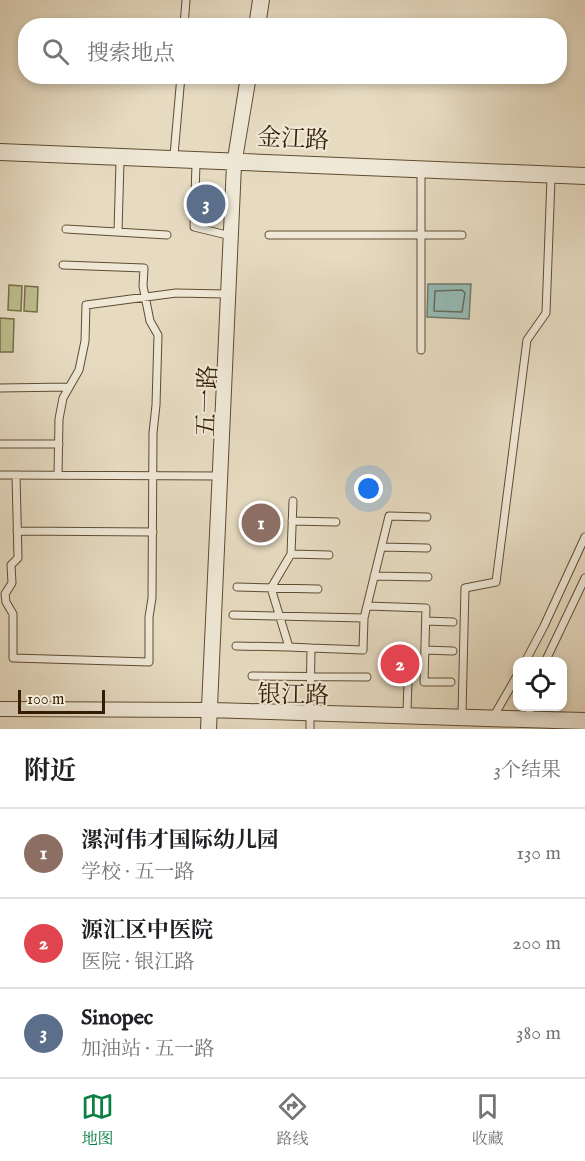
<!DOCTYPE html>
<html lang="zh">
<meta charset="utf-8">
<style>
:root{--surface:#fff;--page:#f2f2f2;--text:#202124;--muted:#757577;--line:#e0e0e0;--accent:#0b8043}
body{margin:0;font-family:"IM FELL English","Noto Serif SC",serif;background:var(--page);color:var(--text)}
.controls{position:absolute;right:18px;bottom:18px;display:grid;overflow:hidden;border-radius:12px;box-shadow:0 3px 9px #0003}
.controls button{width:54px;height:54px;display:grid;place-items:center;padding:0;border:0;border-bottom:2px solid var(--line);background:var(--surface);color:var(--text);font:30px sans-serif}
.scale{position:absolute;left:18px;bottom:15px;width:87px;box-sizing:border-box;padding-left:6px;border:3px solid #341d00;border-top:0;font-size:16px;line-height:21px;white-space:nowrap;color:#341d00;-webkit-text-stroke:4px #efe8d7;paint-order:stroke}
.you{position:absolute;left:369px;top:489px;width:21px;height:21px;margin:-15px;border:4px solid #fff;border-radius:50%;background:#1a73e8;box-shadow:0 0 0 9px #1a73e833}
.badge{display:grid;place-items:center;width:39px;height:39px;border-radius:50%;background:var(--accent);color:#fff;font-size:20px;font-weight:700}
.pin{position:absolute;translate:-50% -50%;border:3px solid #fff;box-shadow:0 2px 6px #0006}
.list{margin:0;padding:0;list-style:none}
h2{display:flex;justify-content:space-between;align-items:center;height:78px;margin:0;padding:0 24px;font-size:26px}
h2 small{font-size:20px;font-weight:400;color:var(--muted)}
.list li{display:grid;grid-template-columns:39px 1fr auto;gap:18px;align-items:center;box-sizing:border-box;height:90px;padding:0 24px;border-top:2px solid var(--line)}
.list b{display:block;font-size:22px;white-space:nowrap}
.list p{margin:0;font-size:20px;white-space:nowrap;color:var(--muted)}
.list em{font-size:20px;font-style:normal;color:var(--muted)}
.icon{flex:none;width:33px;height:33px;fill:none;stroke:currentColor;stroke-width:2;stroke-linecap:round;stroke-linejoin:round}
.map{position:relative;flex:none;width:585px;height:729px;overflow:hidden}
.search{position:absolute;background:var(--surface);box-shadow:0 3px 9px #0003;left:18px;right:18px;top:18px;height:66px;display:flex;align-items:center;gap:15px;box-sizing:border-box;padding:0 21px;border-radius:24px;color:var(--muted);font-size:22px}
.sheet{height:348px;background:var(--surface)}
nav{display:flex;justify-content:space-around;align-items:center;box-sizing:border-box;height:84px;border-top:2px solid var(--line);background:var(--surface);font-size:16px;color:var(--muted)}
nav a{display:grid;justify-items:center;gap:3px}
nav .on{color:var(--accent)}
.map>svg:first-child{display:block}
.green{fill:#bcbe8e;stroke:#786e47;stroke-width:1.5}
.water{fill:#96bbb6;stroke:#6f7c6d;stroke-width:1.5}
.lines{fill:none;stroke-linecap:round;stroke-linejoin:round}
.shore{stroke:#656c5b;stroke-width:1.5}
.minor-casing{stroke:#604c30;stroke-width:9}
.tertiary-casing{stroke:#604c30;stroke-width:10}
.minor{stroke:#efe8d7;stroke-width:7}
.tertiary{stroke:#efe8d7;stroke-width:8}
.labels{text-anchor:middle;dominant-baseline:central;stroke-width:4.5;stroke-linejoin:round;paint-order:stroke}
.street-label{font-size:24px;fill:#341d00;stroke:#efe8d7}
</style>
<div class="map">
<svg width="585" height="729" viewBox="0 0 585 729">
<rect width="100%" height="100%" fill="#e6dbc1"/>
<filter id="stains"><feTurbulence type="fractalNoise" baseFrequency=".00333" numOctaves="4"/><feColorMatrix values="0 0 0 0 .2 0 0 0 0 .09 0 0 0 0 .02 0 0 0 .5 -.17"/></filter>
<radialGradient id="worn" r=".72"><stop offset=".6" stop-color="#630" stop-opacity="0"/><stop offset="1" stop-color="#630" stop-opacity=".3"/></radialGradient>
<path class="green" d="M9,285L22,286L21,311L8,310Z
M25,286L38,287L37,312L24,311Z
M0,318L14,319L13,352H0Z"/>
<path class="water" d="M428,284H471L469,319L427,317Z"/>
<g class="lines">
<path class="shore" d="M462,290L465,293L462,312L434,311L435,291Z"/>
<g class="minor-casing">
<path id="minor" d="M184,26L186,0
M174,155L181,76
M196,164L194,227L227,235
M421,173V350
M66,229L167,235
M118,232L120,161
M269,235H462
M0,388L69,387
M0,444H59
M0,475L219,476
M16,475L18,558L11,565L12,583L5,594L6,602L13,614V658L149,662V617L152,598L153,433L156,405L158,335L150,321L143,286L144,268L63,265
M58,475L59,419L63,398L79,370L85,341L86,305L176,293L225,294
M293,501L291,554L271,588L289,647L311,648L310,709
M292,521L336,522
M17,531L153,532
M382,547L427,548
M291,554L329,555
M374,576L428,577
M237,587L318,589
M367,606L426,608L424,682H451
M233,615L364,618
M426,621L453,622
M236,646L289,647
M311,648L363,650L364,618L389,516L427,517
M425,650L453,651
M525,662L544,626L585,537
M545,662L585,578
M252,676L367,677
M396,682H408L407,711
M462,713L465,588L496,582L527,340L546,313L551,179
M495,714L518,674
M529,716L530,706
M310,729V716"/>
</g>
<g class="tertiary-casing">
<path id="tertiary" d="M253,26L257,0
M261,26L265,0
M0,148L585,172
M0,156L585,180
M0,706L213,707L585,717
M0,712L206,713L585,725
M205,729L231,165L245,76
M212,729L237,165L252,76"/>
</g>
<use href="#minor" class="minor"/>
<use href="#tertiary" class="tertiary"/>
</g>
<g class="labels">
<g class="street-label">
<text transform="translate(293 140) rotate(3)">金江路</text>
<text transform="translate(208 401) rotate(-88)">五一路</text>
<text transform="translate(293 696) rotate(1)">银江路</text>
</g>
</g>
<rect width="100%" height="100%" filter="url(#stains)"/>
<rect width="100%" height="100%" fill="url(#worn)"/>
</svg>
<div class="controls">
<button><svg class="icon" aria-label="locate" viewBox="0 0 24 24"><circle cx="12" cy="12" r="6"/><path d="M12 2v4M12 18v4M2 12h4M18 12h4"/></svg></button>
</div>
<div class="scale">100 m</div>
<div class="you"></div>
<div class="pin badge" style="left:261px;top:523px;background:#8d6e63">1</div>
<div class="pin badge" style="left:400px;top:664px;background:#e0444e">2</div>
<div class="pin badge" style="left:206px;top:204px;background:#5c6f8a">3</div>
<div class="search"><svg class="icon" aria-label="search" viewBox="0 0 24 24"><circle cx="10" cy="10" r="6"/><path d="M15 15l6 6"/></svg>搜索地点</div>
</div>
<section class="sheet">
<h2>附近<small>3个结果</small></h2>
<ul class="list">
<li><span class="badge" style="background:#8d6e63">1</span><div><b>漯河伟才国际幼儿园</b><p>学校 · 五一路</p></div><em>130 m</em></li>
<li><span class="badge" style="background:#e0444e">2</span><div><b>源汇区中医院</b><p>医院 · 银江路</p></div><em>200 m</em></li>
<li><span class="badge" style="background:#5c6f8a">3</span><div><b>Sinopec</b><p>加油站 · 五一路</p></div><em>380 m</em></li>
</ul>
</section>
<nav>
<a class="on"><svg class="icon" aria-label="map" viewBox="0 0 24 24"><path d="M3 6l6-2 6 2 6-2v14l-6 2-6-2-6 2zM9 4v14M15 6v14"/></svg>地图</a>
<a><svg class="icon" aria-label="directions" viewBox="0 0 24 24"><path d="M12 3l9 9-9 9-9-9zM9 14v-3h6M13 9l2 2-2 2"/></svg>路线</a>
<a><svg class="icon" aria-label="saved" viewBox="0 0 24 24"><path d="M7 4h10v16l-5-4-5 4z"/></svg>收藏</a>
</nav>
